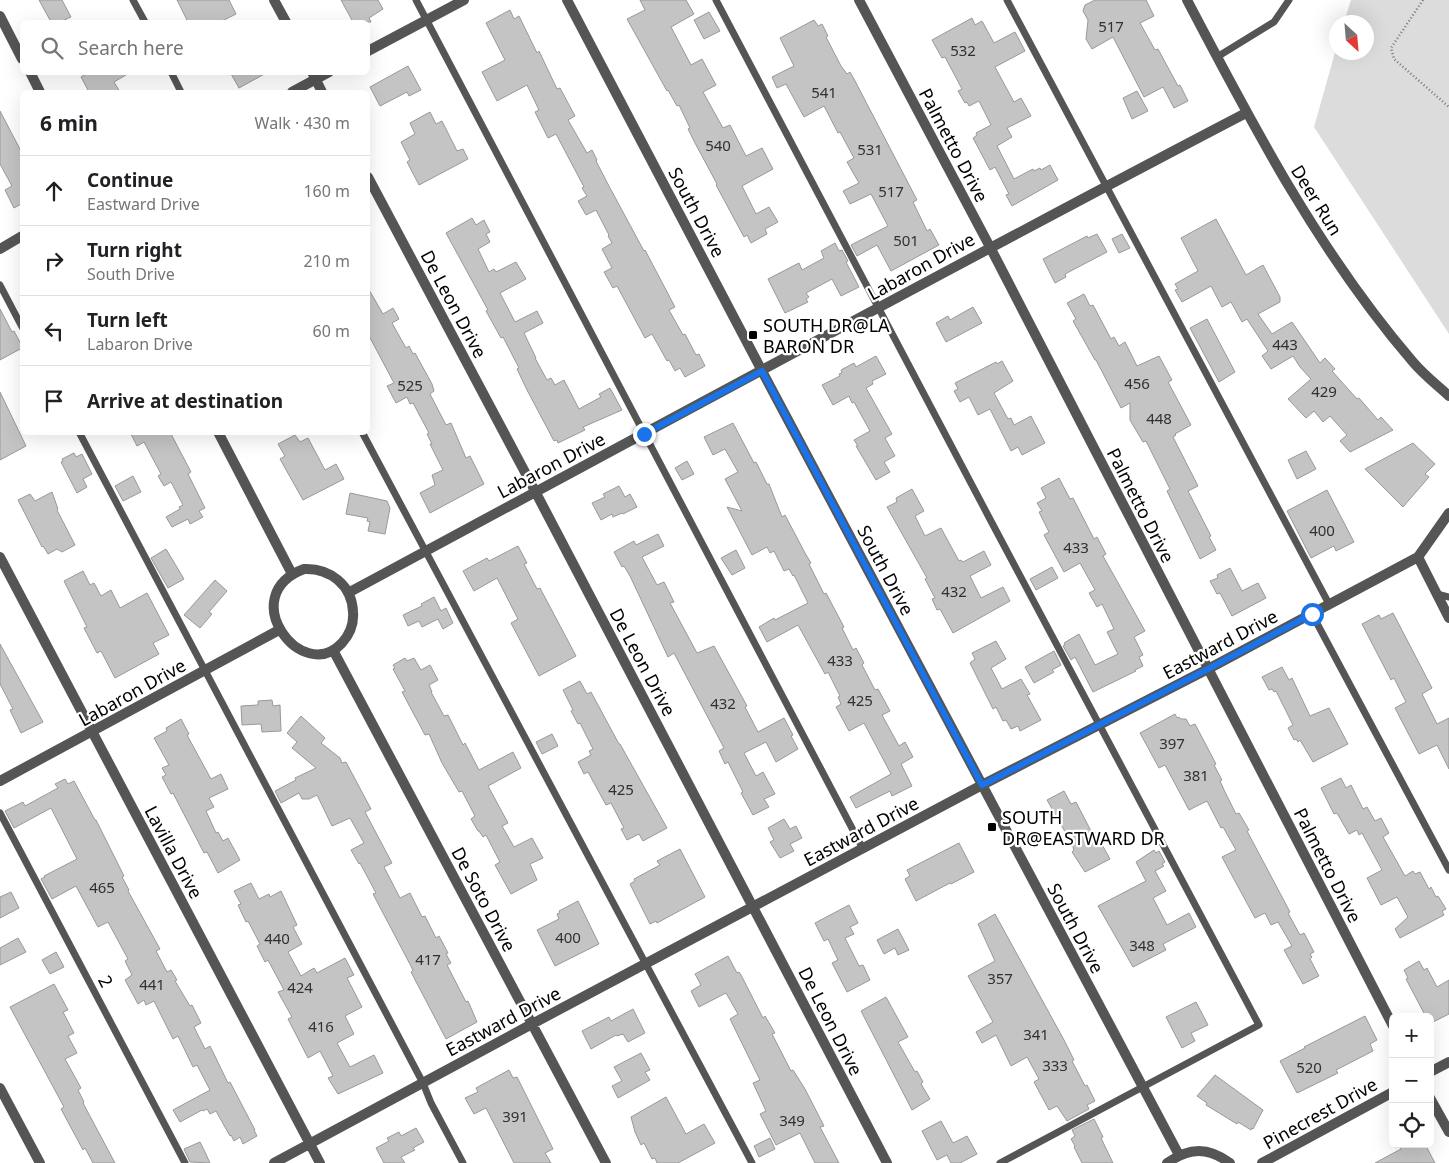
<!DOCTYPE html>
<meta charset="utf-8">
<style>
:root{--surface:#fff;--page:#f6f6f6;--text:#202124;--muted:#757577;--line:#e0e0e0}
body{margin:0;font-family:"Noto Sans",sans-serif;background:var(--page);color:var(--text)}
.controls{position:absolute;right:15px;bottom:15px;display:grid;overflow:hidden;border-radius:8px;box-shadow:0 5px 20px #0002}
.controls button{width:45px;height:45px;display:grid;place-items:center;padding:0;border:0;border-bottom:1px solid var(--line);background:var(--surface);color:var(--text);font:25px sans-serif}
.compass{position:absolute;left:1329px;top:15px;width:45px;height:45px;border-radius:50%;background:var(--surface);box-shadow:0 5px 20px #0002;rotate:154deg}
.stop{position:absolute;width:15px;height:15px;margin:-11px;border:4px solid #1a73e8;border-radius:50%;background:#fff}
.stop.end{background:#1a73e8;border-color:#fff;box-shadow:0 1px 5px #0008}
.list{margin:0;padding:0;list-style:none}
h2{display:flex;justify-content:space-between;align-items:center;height:65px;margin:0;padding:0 20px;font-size:21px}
h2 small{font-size:16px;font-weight:400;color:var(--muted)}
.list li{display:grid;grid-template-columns:32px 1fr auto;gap:15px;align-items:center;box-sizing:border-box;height:70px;padding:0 20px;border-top:1px solid var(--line)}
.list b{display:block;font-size:19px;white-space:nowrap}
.list p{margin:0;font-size:16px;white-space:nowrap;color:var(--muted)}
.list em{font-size:16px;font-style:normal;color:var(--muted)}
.icon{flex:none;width:28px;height:28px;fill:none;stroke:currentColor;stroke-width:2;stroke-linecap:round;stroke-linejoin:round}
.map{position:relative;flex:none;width:1449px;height:1163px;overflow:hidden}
.search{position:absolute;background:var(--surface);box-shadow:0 5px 20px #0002;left:20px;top:20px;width:350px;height:55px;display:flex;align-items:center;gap:12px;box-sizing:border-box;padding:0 18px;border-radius:8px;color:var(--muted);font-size:19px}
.panel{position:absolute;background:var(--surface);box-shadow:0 5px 20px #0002;left:20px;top:90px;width:350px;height:345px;border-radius:8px}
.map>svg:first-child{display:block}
.green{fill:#dcdcdc}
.building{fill:#c4c4c4;stroke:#999}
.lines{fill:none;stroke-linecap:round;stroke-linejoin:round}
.path{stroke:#777;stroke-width:2.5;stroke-dasharray:1 2.5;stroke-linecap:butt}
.service{stroke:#555;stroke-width:7}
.minor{stroke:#555;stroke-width:10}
.route{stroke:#1a73e8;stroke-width:6}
.poi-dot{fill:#000;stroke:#fff;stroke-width:2}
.labels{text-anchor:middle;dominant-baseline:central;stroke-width:4.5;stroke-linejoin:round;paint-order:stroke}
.number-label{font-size:15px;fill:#313131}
.street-label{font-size:18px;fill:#000;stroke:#fff}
.poi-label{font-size:18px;fill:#000;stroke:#fff;text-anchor:start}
</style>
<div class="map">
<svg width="1449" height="1163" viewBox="0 0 1449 1163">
<rect width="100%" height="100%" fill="#fff"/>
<path class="green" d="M1351,0H1449V334L1314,127L1336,49V52H1366V22H1344Z"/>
<path class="building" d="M39,0H62L71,17L60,22H51Z
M177,0H229L236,14L220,22H188Z
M341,0H378L383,9L369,18L371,22H353Z
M640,0H686L694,14L671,27L691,65L702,59L716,85L703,92L723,128L730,125L746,156L762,148L773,169L742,186L756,214L769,207L778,222L765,229L767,234L751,243L747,235L744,237L716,185L717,184L695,143L688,129L690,128L679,105L677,106L668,90L667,91L627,19L645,10Z
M1095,0H1146L1154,16L1140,23L1155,50L1158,49L1178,86L1180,85L1188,101L1174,108L1163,87L1144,97L1113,37L1092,49L1086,39L1088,20L1083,11L1085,5Z
M510,10L514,19L519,16L537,53L539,51L557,89L560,88L575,116L568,120L587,153L592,150L597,160L596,161L610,188L644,251L645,250L675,307L669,310L683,335L685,334L696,355L699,354L705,366L685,377L680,368L675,371L669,360L667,361L652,334L645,338L617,286L613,288L604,272L612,268L602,249L612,243L608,236L609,235L596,210L586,215L578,201L587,196L582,188L584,187L556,134L548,138L535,112L539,110L527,85L497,101L482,72L505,60L486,23Z
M709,12L720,31L704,39L694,20Z
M972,18L975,25L982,21L994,43L1015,32L1025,51L995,67L1014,102L1021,98L1031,116L1007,128L1012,137L997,146L1014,179L1033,169L1034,171L1040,168L1041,170L1050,165L1058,180L1012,206L1006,195L1009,194L995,167L990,170L973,138L977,135L976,133L991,125L979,101L969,106L967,102L965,103L958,91L962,89L945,57L942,58L932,40Z
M814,20L818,26L822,24L828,36L826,37L841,66L847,74L850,72L854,79L917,200L913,202L927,231L930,229L939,245L891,271L877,245L857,256L851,245L888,226L871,194L850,204L847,198L843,191L859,183L847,162L854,158L840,132L838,133L824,106L804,117L786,84L777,88L772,77L794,66L780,38Z
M408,66L421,90L409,96L407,92L380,106L370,87Z
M89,72H131L114,82L120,92H89L81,77Z
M230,72H268L239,88Z
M1137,91L1148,111L1132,119L1123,98Z
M0,111L22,153V206L21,204L14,208L5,190L12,186L0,164Z
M430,112L436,124L442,121L457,151L463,149L468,159L419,185L407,162L410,160L401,142L415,134L410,123Z
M472,218L476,225L484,220L490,232L486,234L490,242L478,249L489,272L494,269L496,272L516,262L526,279L500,293L515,322L537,311L543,323L524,333L536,358H535L547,380L551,378L555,385L564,380L579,409L601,397L599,394L610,388L622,410L583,427L585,430L558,443L557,440L554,441L527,390L517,369L519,368L503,337L501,338L486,311L488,310L446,233Z
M1216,219L1246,275L1263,265L1280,297V302L1258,314L1272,334L1292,322L1320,363L1325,358L1335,369L1332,371L1357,399L1359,398L1378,420L1381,417L1393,430L1350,452L1340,441L1347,435L1330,416L1323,422L1314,411L1306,418L1288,399L1311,379L1300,367L1293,356L1271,369L1262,356L1268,351L1247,319L1242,322L1231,302L1222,307L1211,286L1182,302L1175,290L1178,289L1175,284L1198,271L1181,238Z
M1097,234L1107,252L1065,274L1066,277L1055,283L1043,259L1087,236L1088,238Z
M1122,234L1130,248L1119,253L1112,239Z
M835,243L839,251L842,250L848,261L846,262L859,287L841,296L832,279L806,293L809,297L806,299L808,302L785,313L768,279L799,263L802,270L824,258L821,251Z
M368,288L383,314L393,308L399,319L392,323L406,348L409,346L413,354L415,353L432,384L434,391L430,394L446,425L451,423L466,458L470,456L484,484L430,513L420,493L435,485L432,475L443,470L430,444H432L427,434L429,433L413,403L410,404L407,397L396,403L387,386L394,383L368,334Z
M1084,294L1090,306L1093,305L1111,339L1114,337L1119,346L1125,342L1137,366L1159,356L1172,380L1168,382L1191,425L1175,434L1176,435L1173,437L1198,486L1188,491L1211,536L1209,537L1216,550L1200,559L1167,491L1170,489L1146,441L1143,442L1130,420V403L1121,408L1096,360H1095L1073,321L1076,319L1067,303Z
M973,307L982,323L946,342L936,323L948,316L950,320Z
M0,309L12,332L14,331L22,346V348L0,360Z
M1207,319L1235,372L1219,382L1190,328Z
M876,356L886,374L872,381L873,384L866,388L892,434L885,438L895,456L884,462L890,472L876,480L856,446H858L854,440L870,431L854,402L852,403L849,396L833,405L822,385L840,376L839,374L842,373L841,370L854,363L856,367Z
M1002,361L1013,381L994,393L1008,419L1011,418L1014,425L1031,416L1045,443L1022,455L1018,447L1011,451L990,409L978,415L969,397L960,402L954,391L958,389L955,383L996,362L997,364Z
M0,392L26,446L0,460Z
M733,423L754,463L756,462L767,484H769L782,517L785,515L805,553L811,563L809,564L824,594L826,593L844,627L842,628L853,650L856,648L864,663L862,665L875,690L878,689L890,711L882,715L899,746L905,742L913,757L901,764L912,786L892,796L890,791L856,808L850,797L891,774L864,723L849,731L836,707L841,704L838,697L840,696L828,672L825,674L798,625L767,642L759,627L774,618L775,620L808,603L794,575L793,576L789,569L784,571L774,551L770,553L767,547L752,555L727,507L742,511L725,479L738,472L725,449L713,455L704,437Z
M130,432H170L191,472L188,474L205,508L199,511L203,517L190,524L188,519L172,527L166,517L180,509L179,507L183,505L171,482L164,486L158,476L161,474L144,442L137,446Z
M295,435L300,442L308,438L325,470L336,464L344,479L303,500L280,459L285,456L278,444Z
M1413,443L1435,464L1425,474L1429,477L1403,507L1365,469Z
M1306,451L1316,469L1297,479L1288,460Z
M74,453L76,457L82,454L92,474L83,479L87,487L77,493L61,462L63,461L62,459Z
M687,461L694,474L682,480L675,468Z
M133,476L141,492L123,501L115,486Z
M1059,478L1070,499L1073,498L1094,539L1097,537L1106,554L1103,556L1145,631L1134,637L1143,655L1139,657L1143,666L1135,670L1136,671L1093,692L1075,657L1071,660L1063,646L1065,645L1064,643L1079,634L1095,665L1118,654L1107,632L1114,629L1102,604L1097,607L1089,593L1095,590L1080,563L1064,572L1044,535L1049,532L1039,512L1042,511L1037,503L1046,498L1041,488Z
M619,486L625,497L630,494L637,507L623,514L622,513L613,517L612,514L601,520L592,503L605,497L603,494Z
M912,489L924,511L915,516L925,536L941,528L959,561L961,560L963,562L984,551L991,565L970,576L981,598L1003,587L1010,601L953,633L940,609L937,610L932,599L935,598L925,579L927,578L887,507L897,502L896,498Z
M1327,490L1354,542L1336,551L1334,546L1311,558L1287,511Z
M52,492L58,509L57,510L75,545L62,552L57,549L48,554L43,546L42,547L18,500L30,494L35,501Z
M350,493L387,501L390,508L385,534L368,531L370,522L367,521L368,518L346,514Z
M658,534L664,546L642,557L657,585L664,582L674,602L670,603L697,653L714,646L747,706L745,707L758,732L784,718L793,735L791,736L798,749L776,762L766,742L744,753L756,776L763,772L775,794L764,799L769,807L753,815L741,793L743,792L728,762L725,764L719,751L724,748L674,653L668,657L630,576L624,566L622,567L614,552L634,541L636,545Z
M518,546L527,563L524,564L537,589L540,588L576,656L539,676L511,623L518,619L497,578L474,591L463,571L487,558L489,561Z
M166,549L184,579L168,588L151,558Z
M736,550L745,568L732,575L721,558Z
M1052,567L1058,578L1036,590L1030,579Z
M1230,568L1242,591L1258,583L1266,598L1232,616L1220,593L1217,594L1210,581L1218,578L1217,575Z
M83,571L90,585L94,583L101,596L111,590L120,608L147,593L169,635L153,643L159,654L115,678L101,651L97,653L84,628L87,627L64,581Z
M215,580L227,591L209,612L212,614L200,628L184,615Z
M434,597L441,611L446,608L453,623L443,629L438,619L422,627L419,621L408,626L403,615L422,606L421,604Z
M1393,613L1432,688L1422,694L1437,724L1449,718V769L1437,745L1419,754L1395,708L1406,702L1394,678L1391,680L1362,624L1379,615L1381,619Z
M996,641L1006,659L991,668L1002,689L1021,679L1030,694L1027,695L1041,720L1020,731L1018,726L1011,729L1006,720L1003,721L996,707L993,709L970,663L975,659L972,653Z
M0,644L43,722L21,733L10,710L13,709L0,684Z
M1054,651L1061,665L1052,670L1054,672L1034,683L1025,667Z
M405,658L407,661L414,658L421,670L430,665L438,680L429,685L432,692H431L444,716L448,715L463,745L465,743L479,770L513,752L521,768L488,786L508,823L502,826L514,847L532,838L543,858L530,864L537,880L511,894L495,865L500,862L486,835L483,837L479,831H478L471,819L475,816L462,791L459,792L442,763L429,734L425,735L402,692L405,691L393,669L395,668L393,665Z
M1282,667L1289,680L1292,678L1310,716L1329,708L1348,744L1313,762L1300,740L1298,742L1296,739L1294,740L1288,728L1293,725L1276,691L1274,692L1272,689L1269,690L1262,677Z
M580,681L587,694L591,692L619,744H620L667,828L643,841L639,834L627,840L621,829L624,828L611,803L606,805L588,772L584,774L578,762L591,755L589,751L593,749L580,723L578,724L571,711L573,710L563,690Z
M272,700L273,706L280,705L281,731L262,732L261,724L242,725L241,706L258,705V701Z
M1175,714L1177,718L1179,717L1181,719H1186L1190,726L1195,724L1216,764L1214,765L1222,780L1220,781L1225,792L1236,814L1239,813L1249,830L1247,831L1290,912L1288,913L1300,935L1304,933L1314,952L1310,954L1312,957L1310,959L1319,976L1303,984L1284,950L1292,946L1278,922L1271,925L1265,913L1255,918L1222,857L1236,850L1223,827L1221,828L1207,801L1189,810L1165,765L1159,768L1140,733Z
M301,716L325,738L321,743L340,758L342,763L346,762L371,809L365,812L392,863L384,867L400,898L410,893L422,917L425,916L436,938L439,936L448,953L446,954L451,963L447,965L466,1002L468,1001L477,1022L446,1039L411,972L413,970L373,894L376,893L360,863L359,864L351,850L364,843L350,818L332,826L317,795L309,799H302L299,793L281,803L275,791L296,780L295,778L316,768L292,748L297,742L287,733Z
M181,719L189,734L187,735L211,779L221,774L228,789L209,798L214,807L206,811L216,833L218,832L223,841L228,838L240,860L218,873L207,852L204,853L173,793L171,794L162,777L166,775L162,768L169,765L154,738L167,731L166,728Z
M552,734L558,746L542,754L536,742Z
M1341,778L1346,788L1351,785L1363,809L1367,807L1375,821L1381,818L1389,833L1383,837L1405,876L1413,871L1415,874L1420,872L1429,889L1431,887L1436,897L1438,896L1446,909L1442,911L1444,915L1400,938L1395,929L1408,917L1397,897L1381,905L1367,878L1382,870L1362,833L1359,835L1357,830L1349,834L1337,813L1334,814L1321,788Z
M65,779L68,784L74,781L95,820H96L124,876L122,877L129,890L128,891L160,949L156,951L167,972L171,970L177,980L175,981L190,1006L192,1005L201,1023L194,1027L205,1049L210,1046L228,1083L230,1082L255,1130H254L257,1136L243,1144L240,1137L234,1141L231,1135L230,1136L216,1111L210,1114L207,1109L203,1111L202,1110L180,1122L173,1110L210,1090L197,1065L193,1067L178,1036L173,1039L154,1001L146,1005L144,1000L138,1004L125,980L132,975L125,961L128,959L108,922L98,927L76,886L52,899L41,879L45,877L44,876L77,859L51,808L14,828L5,811L23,802L25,806L58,788L55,784Z
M1064,791L1071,804L1076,802L1092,833L1095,832L1110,859L1085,872L1072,852L1074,850L1072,844L1047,800Z
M784,819L790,829L796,826L802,838L790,844L794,851L780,858L770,842L774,840L768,828Z
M959,843L974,872L951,884L950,883L916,901L905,879L910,876L907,870Z
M680,849L705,897L657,923L656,921L650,924L630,884L635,881L634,879L660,865L657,861Z
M1154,850L1156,853L1159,851L1165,862L1162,864L1164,866L1155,871L1166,891L1153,898L1167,925L1189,913L1196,927L1163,944L1166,950L1133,967L1098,906L1146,881L1136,862Z
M251,883L259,899L269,894L270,897L281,891L297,925L293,927L302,944L288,952L301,976L314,968L317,973L345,958L354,975L347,978L362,1007L345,1016L354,1034L337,1043L350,1067L374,1055L383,1073L338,1094L328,1078L333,1076L320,1051L308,1058L288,1019L292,1017L278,992L284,990L268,960L265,962L257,946L260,944L248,921L246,922L238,905L241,904L234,891Z
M11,892L19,908L0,918V897Z
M578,901L599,944L555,966L537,930L559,919L557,914L560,913L559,911Z
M849,905L858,923L850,927L854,934L845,938L859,966L863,965L870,980L847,992L832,963L838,960L828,939L824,941L815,923Z
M995,914L1064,1040L1074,1060L1072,1061L1085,1086L1087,1085L1095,1101L1087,1105L1089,1109L1067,1121L1057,1106L1049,1110L1034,1082L1039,1079L1027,1057L1011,1066L996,1035L982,1043L976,1032L993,1022L968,976L995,961L978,924Z
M898,929L909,950L898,955L895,948L884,954L877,940Z
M18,938L26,952L0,965V948Z
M56,952L64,967L50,974L42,960Z
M728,956L737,973L739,972L741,975L763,1018L765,1016L775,1033L772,1034L791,1071L793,1070L805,1089L824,1126L820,1127L839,1163H815L800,1133L776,1145L760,1114L766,1111L753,1083L760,1080L730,1019L738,1014L726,993L699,1007L691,991L701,985L695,974Z
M1419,961L1424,970L1427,968L1437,987L1449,980V1014L1433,1022L1430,1020V1017H1426L1406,979L1408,978L1404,970Z
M54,984L68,1010L63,1012L74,1033L68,1036L77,1053L65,1059L81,1088L78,1090L84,1102L83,1103L115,1163H93L85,1148L83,1150L61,1109L64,1107L10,1007Z
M886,997L908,1037L898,1042L915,1072L917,1071L923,1082L921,1084L930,1099L912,1110L861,1011Z
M1196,1002L1208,1025L1191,1033L1195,1041L1182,1048L1166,1017Z
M633,1009L645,1033L628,1042L623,1034L617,1036L616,1035L591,1049L582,1031L609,1017L611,1021Z
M1365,1016L1377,1040L1370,1044L1373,1051L1336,1070L1338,1073L1297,1093L1280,1061L1305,1048L1304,1047Z
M641,1053L650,1070L645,1072L650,1080L618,1098L612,1086L622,1081L614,1067Z
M509,1070L513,1078L517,1077L553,1149L545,1153L551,1163H514L486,1108L474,1114L465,1098L478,1092L476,1088Z
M1215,1075L1263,1110L1253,1129L1252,1128L1251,1130L1238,1122L1237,1124L1206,1105L1207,1103L1197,1096Z
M666,1097L686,1134L704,1124L715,1143L678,1163H657L655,1158L652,1159L644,1143L641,1145L635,1132L631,1117Z
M1094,1119L1103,1137L1101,1138L1113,1163H1082L1074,1147L1075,1146L1071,1139L1075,1136L1072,1130Z
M941,1121L953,1143L967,1136L977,1154L960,1163H951L947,1155L937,1160L922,1131Z
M416,1128L424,1142L413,1148L415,1150L401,1157L405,1163H384L376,1148L389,1141L387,1138L399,1132L401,1136Z
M770,1138L775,1149L759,1157L754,1146Z
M200,1142L205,1152L210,1163L190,1162L184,1149Z
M1398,1144H1425L1435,1163H1375L1401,1149Z"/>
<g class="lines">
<path class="path" d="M1423,0L1391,48L1394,59L1449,107"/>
<path class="service" d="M133,0L145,22
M416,0L863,849
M716,0L992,523L1259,1025L1000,1163
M1007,0L1329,604
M1217,57L1274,22L1289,0
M171,72L181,92
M0,285L22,327
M79,432L423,1083L431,1103L463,1163
M362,432L752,1163
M1437,594L1449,597
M1312,614L1449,870
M0,813L185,1163"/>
<path class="minor" d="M274,0L286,22
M567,0L762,371L1179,1155
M859,0L990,247L1393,1026
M1187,0C1253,126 1320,254 1413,362C1424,375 1437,385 1449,396
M0,16L22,59
M368,51L464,0
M30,72L40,92
M312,72L322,92
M292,92L329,72
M368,177L535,491L887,1163
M0,249L22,236
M218,432L292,574
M0,557L320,1163
M1418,557L1449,618
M304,569C330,568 352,585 353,612C354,624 350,634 342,643C302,686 234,595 304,569Z
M348,593C647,432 945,270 1246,113
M333,650L606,1163
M0,781L279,630
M1430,1072L1449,1062
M0,1088L40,1163
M1430,1098L1449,1132
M274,1163L532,1024L982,785L1208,669L1418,557L1449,513
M1167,1163C1190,1147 1208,1147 1230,1163
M1262,1163L1393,1092"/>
</g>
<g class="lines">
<path class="route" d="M644,434L762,371L982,785L1208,669L1312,614"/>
</g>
<g class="poi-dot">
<rect x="748" y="330" width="10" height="10" rx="2.5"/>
<rect x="987" y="822" width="10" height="10" rx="2.5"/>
</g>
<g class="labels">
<g class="number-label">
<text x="1111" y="26">517</text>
<text x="963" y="50">532</text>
<text x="824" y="92">541</text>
<text x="718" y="145">540</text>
<text x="870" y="149">531</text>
<text x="891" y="191">517</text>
<text x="906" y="240">501</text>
<text x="1285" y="344">443</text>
<text x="1137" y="383">456</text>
<text x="410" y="385">525</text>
<text x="1324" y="391">429</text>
<text x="1159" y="418">448</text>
<text x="1322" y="530">400</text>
<text x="1076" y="547">433</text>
<text x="954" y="591">432</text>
<text x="840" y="660">433</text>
<text x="860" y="700">425</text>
<text x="723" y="703">432</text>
<text x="1172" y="743">397</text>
<text x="1196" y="775">381</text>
<text x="621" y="789">425</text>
<text x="102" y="887">465</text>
<text x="568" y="937">400</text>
<text x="277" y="938">440</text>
<text x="1142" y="945">348</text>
<text x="428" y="959">417</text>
<text x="1000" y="978">357</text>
<text x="152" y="984">441</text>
<text x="300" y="987">424</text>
<text x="321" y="1026">416</text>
<text x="1036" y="1034">341</text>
<text x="1055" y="1065">333</text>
<text x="1309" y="1067">520</text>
<text x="515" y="1116">391</text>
<text x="792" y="1120">349</text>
</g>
<g class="street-label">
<text transform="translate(954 145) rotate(62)">Palmetto Drive</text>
<text transform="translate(1317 200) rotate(58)">Deer Run</text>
<text transform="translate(697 212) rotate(62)">South Drive</text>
<text transform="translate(921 266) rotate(-29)">Labaron Drive</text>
<text transform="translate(454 304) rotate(62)">De Leon Drive</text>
<text transform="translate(551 465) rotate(-28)">Labaron Drive</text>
<text transform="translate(1141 505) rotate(63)">Palmetto Drive</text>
<text transform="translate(886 570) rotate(62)">South Drive</text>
<text transform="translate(1220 644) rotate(-28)">Eastward Drive</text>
<text transform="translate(643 662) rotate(62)">De Leon Drive</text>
<text transform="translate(132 692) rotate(-29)">Labaron Drive</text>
<text transform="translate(861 831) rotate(-28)">Eastward Drive</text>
<text transform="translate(174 852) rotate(62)">Lavilla Drive</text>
<text transform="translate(1328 865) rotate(63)">Palmetto Drive</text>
<text transform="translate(484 899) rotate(62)">De Soto Drive</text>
<text transform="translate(1076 928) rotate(62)">South Drive</text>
<text transform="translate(106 981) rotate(62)">2</text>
<text transform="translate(503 1021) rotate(-28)">Eastward Drive</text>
<text transform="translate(831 1021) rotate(63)">De Leon Drive</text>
<text transform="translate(1320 1113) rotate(-29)">Pinecrest Drive</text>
</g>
<g class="poi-label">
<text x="763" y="325">SOUTH DR@LA<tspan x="763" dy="21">BARON DR</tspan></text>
<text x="1002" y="817">SOUTH<tspan x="1002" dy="21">DR@EASTWARD DR</tspan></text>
</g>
</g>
</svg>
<div class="controls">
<button>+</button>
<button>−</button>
<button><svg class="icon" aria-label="locate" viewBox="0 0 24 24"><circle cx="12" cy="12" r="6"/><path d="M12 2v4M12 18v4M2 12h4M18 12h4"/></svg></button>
</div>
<svg class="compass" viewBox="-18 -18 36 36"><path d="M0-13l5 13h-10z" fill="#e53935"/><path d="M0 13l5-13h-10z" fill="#757577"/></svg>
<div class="stop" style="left:1312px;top:614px"></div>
<div class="stop end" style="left:644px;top:434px"></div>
<div class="search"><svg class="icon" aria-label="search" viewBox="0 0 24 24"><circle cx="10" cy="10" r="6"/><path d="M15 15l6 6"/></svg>Search here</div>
<section class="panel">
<h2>6 min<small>Walk · 430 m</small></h2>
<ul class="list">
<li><svg class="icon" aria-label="ahead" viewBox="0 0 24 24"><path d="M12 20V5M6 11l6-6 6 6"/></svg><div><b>Continue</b><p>Eastward Drive</p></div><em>160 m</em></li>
<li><svg class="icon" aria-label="right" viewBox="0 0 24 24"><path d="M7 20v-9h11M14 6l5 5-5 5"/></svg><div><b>Turn right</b><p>South Drive</p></div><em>210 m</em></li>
<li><svg class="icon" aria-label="left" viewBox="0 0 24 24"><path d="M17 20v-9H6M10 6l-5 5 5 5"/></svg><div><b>Turn left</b><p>Labaron Drive</p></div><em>60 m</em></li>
<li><svg class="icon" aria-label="arrive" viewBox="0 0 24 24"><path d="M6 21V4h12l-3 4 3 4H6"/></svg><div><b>Arrive at destination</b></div></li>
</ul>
</section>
</div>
